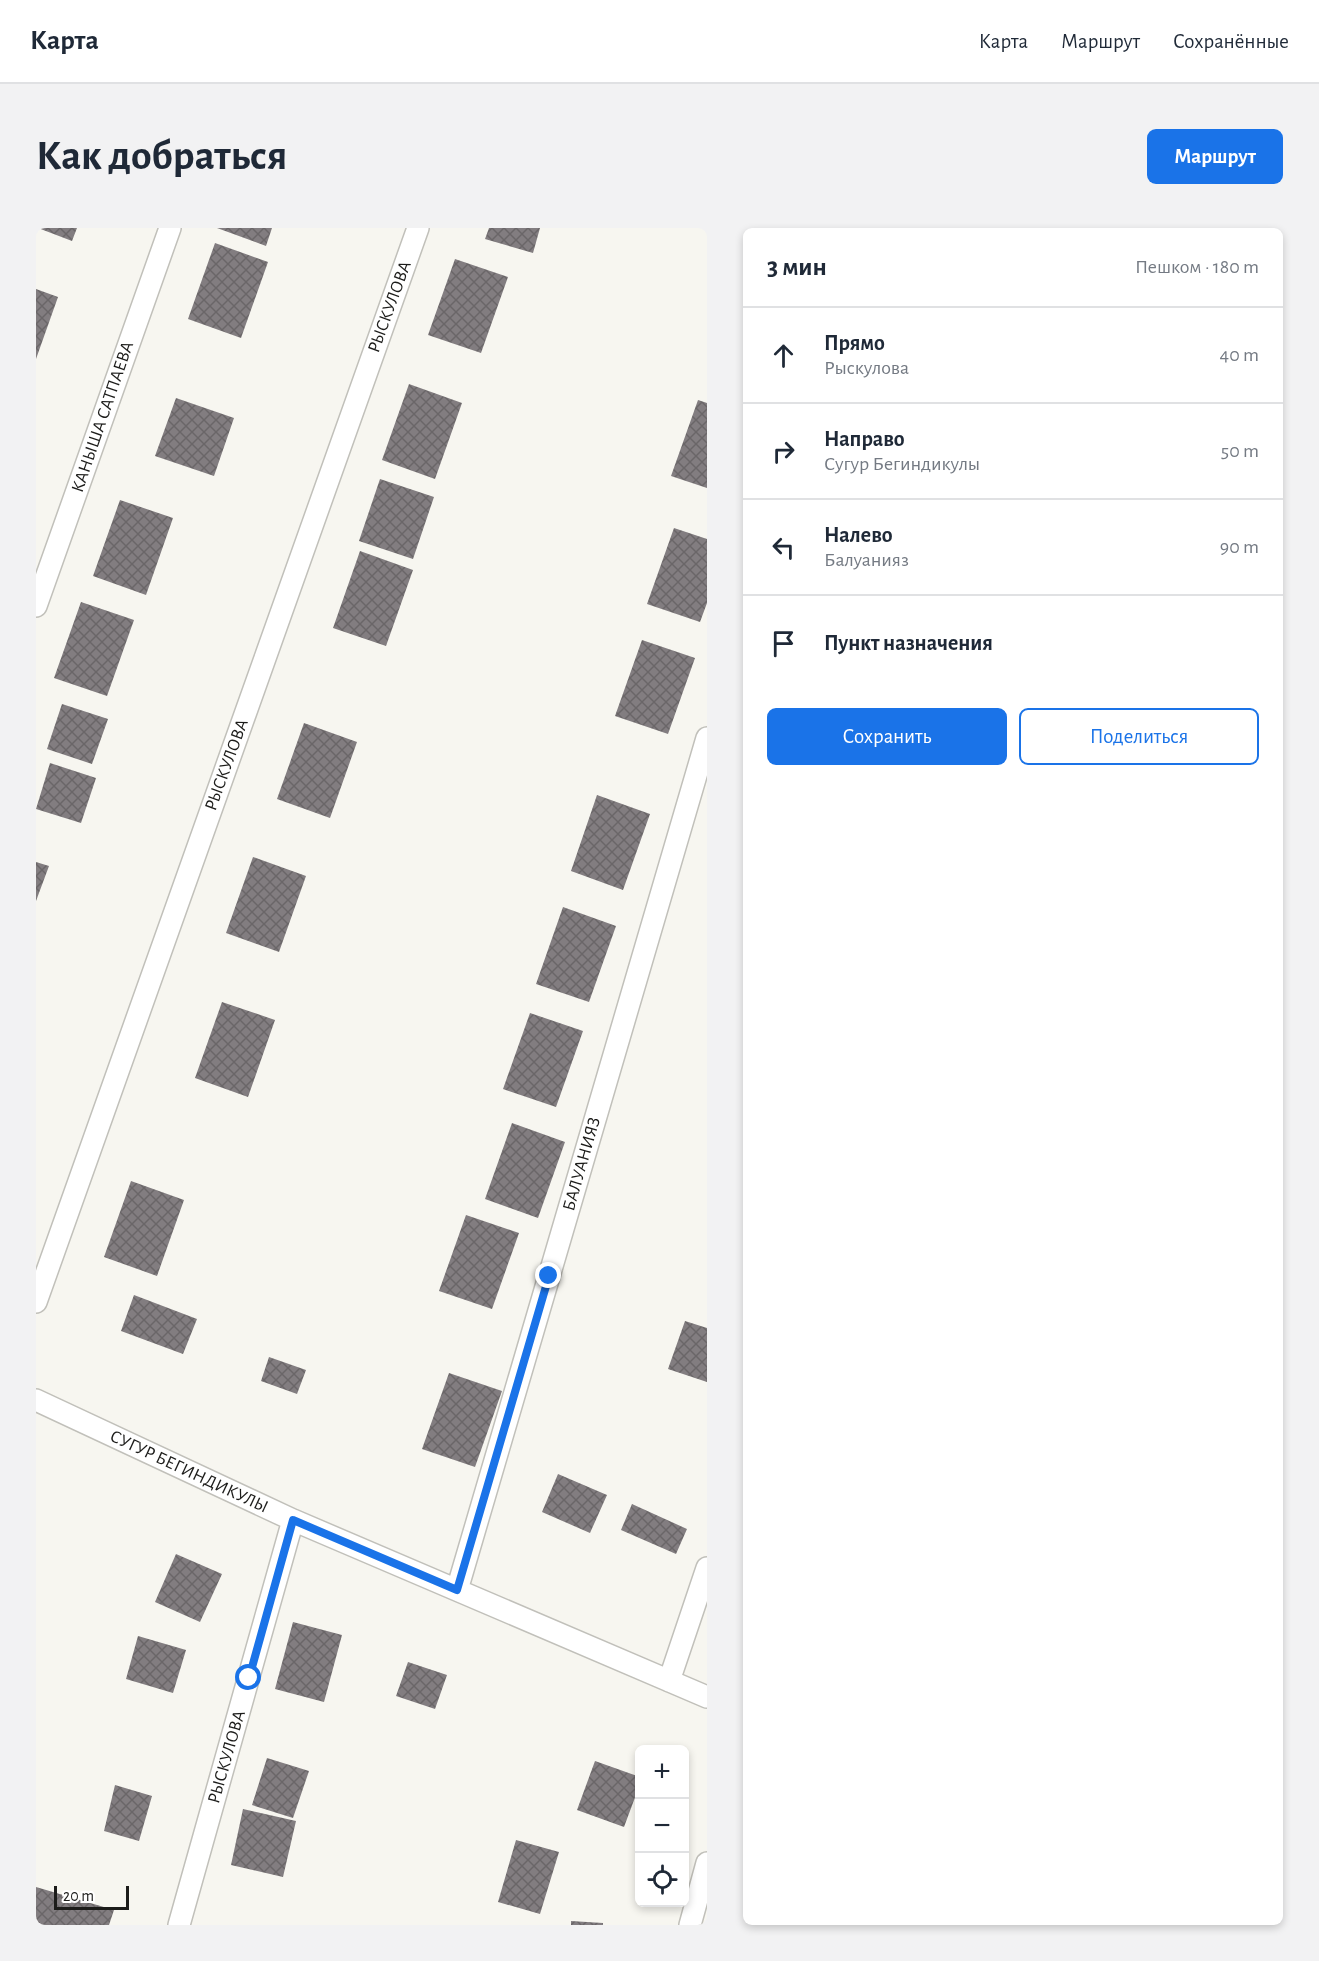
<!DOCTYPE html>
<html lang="ru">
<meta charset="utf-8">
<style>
:root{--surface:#fff;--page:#f2f2f3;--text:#1f2937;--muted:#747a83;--line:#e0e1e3;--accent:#1a73e8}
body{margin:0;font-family:"Alegreya Sans",sans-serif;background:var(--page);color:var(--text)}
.controls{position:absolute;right:18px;bottom:18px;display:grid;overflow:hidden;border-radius:9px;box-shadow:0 3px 9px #0003}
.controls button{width:54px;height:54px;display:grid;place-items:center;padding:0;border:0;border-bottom:2px solid var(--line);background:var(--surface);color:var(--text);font:30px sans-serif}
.scale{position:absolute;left:18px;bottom:15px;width:75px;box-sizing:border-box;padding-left:6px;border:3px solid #1c1c1a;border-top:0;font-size:16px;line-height:21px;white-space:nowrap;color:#1c1c1a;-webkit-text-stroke:4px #fff;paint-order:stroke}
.stop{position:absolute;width:18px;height:18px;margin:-14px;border:4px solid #1a73e8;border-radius:50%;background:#fff}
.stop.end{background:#1a73e8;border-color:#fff;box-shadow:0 2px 6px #0008}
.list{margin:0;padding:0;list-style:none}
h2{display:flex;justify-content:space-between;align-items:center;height:78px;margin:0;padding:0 24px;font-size:26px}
h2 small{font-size:20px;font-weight:400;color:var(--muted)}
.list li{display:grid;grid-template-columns:39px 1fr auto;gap:18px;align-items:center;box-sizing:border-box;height:96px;padding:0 24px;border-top:2px solid var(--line)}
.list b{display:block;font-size:22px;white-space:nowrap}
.list p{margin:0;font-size:20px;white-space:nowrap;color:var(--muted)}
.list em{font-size:20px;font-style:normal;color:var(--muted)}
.actions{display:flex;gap:12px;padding:18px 24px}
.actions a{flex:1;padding:14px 0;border:2px solid var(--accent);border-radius:9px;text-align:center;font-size:21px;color:var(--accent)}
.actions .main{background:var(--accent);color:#fff}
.icon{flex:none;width:33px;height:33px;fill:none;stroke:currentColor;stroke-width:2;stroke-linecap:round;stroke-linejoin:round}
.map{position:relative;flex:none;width:671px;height:1697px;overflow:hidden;border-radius:9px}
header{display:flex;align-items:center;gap:36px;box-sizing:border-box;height:84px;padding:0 30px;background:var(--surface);border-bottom:2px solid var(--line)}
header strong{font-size:28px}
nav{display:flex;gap:33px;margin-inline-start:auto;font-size:21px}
.intro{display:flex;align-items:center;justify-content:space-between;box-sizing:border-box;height:144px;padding:0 36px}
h1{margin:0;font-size:42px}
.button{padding:15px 27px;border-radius:9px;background:var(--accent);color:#fff;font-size:21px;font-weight:700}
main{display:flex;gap:36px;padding:0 36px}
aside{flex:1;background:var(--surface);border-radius:9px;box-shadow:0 3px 9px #0003}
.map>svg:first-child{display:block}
.building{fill:url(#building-cross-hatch)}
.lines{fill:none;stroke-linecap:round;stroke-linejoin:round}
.street-casing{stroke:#c1c0ba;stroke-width:24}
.street{stroke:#fff;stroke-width:21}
.route{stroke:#1a73e8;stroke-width:8}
.labels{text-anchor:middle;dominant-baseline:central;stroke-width:4.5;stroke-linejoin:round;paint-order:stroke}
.street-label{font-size:18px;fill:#1c1c1a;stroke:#fff}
</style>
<header>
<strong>Карта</strong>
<nav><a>Карта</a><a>Маршрут</a><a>Сохранённые</a></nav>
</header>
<div class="intro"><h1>Как добраться</h1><a class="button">Маршрут</a></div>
<main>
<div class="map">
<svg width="671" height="1697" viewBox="0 0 671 1697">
<defs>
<pattern id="building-cross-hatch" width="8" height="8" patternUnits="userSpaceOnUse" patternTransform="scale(1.5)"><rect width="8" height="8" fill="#827d80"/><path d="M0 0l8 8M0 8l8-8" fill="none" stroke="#6a6668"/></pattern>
</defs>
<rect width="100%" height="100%" fill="#f7f6f0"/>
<path class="building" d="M2,0H41L36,13Z
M181,0H236L230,18Z
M453,0H504L497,25L449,11Z
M179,15L232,34L205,110L152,91Z
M419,31L472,49L445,125L392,107Z
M0,61L22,69L0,131Z
M373,156L426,175L399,251L346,232Z
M140,170L198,190L178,248L119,228Z
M662,172L671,175V260L635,248Z
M344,251L398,269L377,331L323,313Z
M84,272L137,290L110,367L57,348Z
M638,300L671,311V375L664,394L611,376Z
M324,323L377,342L350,418L297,400Z
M45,374L98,392L71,468L18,450Z
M606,412L659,430L632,506L579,488Z
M26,476L72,491L56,536L11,521Z
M268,495L321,514L294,590L241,571Z
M14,535L60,550L45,595L0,581Z
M561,567L614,586L587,662L535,643Z
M217,629L270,648L243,724L190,705Z
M0,634L13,638L0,673Z
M527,679L580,698L553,774L500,756Z
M186,774L239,792L212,869L159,850Z
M494,785L547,803L520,879L467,861Z
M476,895L529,914L502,990L449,971Z
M95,953L148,972L121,1048L68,1029Z
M430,987L483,1005L456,1081L403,1063Z
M98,1067L161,1091L147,1126L85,1103Z
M649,1093L671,1100V1154L632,1141Z
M233,1129L270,1142L261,1166L225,1153Z
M413,1145L466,1163L439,1239L386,1221Z
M522,1246L571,1267L554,1305L506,1284Z
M596,1276L651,1301L640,1326L585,1302Z
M140,1326L186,1346L164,1394L119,1374Z
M257,1394L306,1407L288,1474L239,1461Z
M102,1408L150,1422L137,1465L90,1451Z
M372,1434L411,1447L399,1481L360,1468Z
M231,1530L273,1543L257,1590L216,1577Z
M559,1533L604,1549V1556L588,1599L541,1582Z
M79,1557L116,1568L103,1613L68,1603Z
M207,1581L260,1593L247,1649L195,1637Z
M480,1612L523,1624L504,1686L462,1674Z
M0,1659L78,1682L73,1697H0Z
M535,1693L567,1695V1697H535Z"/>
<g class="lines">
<g class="street-casing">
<path id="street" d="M0,378L134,0
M0,1074L382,0
M0,1172L257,1292L671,1469
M421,1362L671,510
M633,1453L671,1340
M143,1697L257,1292
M654,1697L671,1635"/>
</g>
<use href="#street" class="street"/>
</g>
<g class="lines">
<path class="route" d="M213,1450L257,1292L421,1362L513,1048"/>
</g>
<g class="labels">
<g class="street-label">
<text transform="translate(354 79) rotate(-70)">РЫСКУЛОВА</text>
<text transform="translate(67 189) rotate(-71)">КАНЫША САТПАЕВА</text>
<text transform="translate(191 537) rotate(-70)">РЫСКУЛОВА</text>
<text transform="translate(546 936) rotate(-74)">БАЛУАНИЯЗ</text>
<text transform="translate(153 1244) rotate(25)">СУГУР БЕГИНДИКУЛЫ</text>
<text transform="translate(191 1529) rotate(-74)">РЫСКУЛОВА</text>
</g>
</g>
</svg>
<div class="controls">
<button>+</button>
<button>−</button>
<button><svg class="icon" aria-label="locate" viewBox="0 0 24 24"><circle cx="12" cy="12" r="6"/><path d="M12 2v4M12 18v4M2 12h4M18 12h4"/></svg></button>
</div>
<div class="scale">20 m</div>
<div class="stop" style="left:213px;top:1450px"></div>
<div class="stop end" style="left:513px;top:1048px"></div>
</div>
<aside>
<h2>3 мин<small>Пешком · 180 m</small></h2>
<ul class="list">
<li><svg class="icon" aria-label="ahead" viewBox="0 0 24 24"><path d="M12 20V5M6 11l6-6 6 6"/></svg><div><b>Прямо</b><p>Рыскулова</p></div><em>40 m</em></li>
<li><svg class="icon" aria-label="right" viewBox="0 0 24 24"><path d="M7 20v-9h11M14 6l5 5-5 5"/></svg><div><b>Направо</b><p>Сугур Бегиндикулы</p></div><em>50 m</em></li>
<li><svg class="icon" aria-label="left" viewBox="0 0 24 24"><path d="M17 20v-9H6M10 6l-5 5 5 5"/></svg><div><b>Налево</b><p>Балуанияз</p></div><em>90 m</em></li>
<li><svg class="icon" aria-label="arrive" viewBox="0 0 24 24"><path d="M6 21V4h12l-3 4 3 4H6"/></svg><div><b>Пункт назначения</b></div></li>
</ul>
<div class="actions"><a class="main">Сохранить</a><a>Поделиться</a></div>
</aside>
</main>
